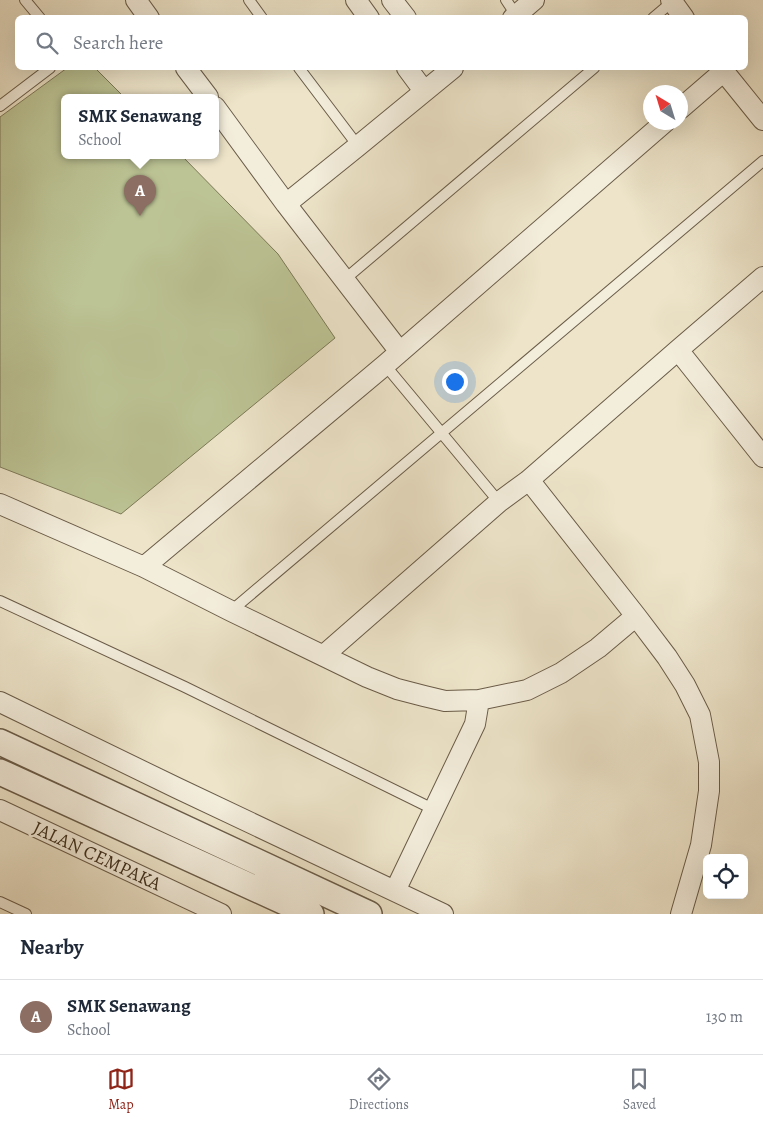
<!DOCTYPE html>
<style>
:root{--surface:#fff;--page:#f2f2f3;--text:#1f2937;--muted:#747a83;--line:#e0e1e3;--accent:#8f2418}
body{margin:0;font-family:Alegreya,serif;background:var(--page);color:var(--text)}
.controls{position:absolute;right:15px;bottom:15px;display:grid;overflow:hidden;border-radius:8px;box-shadow:0 5px 20px #0002}
.controls button{width:45px;height:45px;display:grid;place-items:center;padding:0;border:0;border-bottom:1px solid var(--line);background:var(--surface);color:var(--text);font:25px sans-serif}
.compass{position:absolute;left:643px;top:85px;width:45px;height:45px;border-radius:50%;background:var(--surface);box-shadow:0 5px 20px #0002;rotate:322deg}
.you{position:absolute;left:454px;top:381px;width:18px;height:18px;margin:-12px;border:4px solid #fff;border-radius:50%;background:#1a73e8;box-shadow:0 0 0 8px #1a73e833}
.badge{display:grid;place-items:center;width:32px;height:32px;border-radius:50%;background:var(--accent);color:#fff;font-size:16px;font-weight:700}
.pin{position:absolute;translate:-50% -41px;filter:drop-shadow(0 1px 2px #0008)}
.pin::after{content:'';position:absolute;top:26px;width:18px;height:15px;background:inherit;clip-path:polygon(0 0,100% 0,50% 100%)}
.popup{position:absolute;left:61px;top:94px;width:158px;height:65px;box-sizing:border-box;display:grid;place-content:center;border-radius:8px;background:var(--surface);filter:drop-shadow(0 1px 4px #0005);font-size:16px;white-space:nowrap;color:var(--muted)}
.popup b{font-size:19px;color:var(--text)}
.popup::after{content:'';position:absolute;left:50%;top:100%;margin-left:-10px;border:10px solid transparent;border-top-color:var(--surface)}
.list{margin:0;padding:0;list-style:none}
h2{display:flex;justify-content:space-between;align-items:center;height:65px;margin:0;padding:0 20px;font-size:21px}
h2 small{font-size:16px;font-weight:400;color:var(--muted)}
.list li{display:grid;grid-template-columns:32px 1fr auto;gap:15px;align-items:center;box-sizing:border-box;height:75px;padding:0 20px;border-top:1px solid var(--line)}
.list b{display:block;font-size:19px;white-space:nowrap}
.list p{margin:0;font-size:16px;white-space:nowrap;color:var(--muted)}
.list em{font-size:16px;font-style:normal;color:var(--muted)}
.icon{flex:none;width:28px;height:28px;fill:none;stroke:currentColor;stroke-width:2;stroke-linecap:round;stroke-linejoin:round}
.map{position:relative;flex:none;width:763px;height:914px;overflow:hidden}
.search{position:absolute;background:var(--surface);box-shadow:0 5px 20px #0002;left:15px;right:15px;top:15px;height:55px;display:flex;align-items:center;gap:12px;box-sizing:border-box;padding:0 18px;border-radius:8px;color:var(--muted);font-size:19px}
.sheet{height:140px;background:var(--surface)}
nav{display:flex;justify-content:space-around;align-items:center;box-sizing:border-box;height:70px;border-top:1px solid var(--line);background:var(--surface);font-size:14px;color:var(--muted)}
nav a{display:grid;justify-items:center;gap:2px}
nav .on{color:var(--accent)}
.map>svg:first-child{display:block}
.green{fill:#bcc394;stroke:#7d7958}
.lines{fill:none;stroke-linecap:round;stroke-linejoin:round}
.service-casing{stroke:#6a5c48;stroke-width:12}
.minor-casing{stroke:#6a5c48;stroke-width:22}
.tertiary-casing{stroke:#6a5c48;stroke-width:28}
.service{stroke:#f3eddc;stroke-width:10}
.minor{stroke:#f3eddc;stroke-width:20}
.tertiary{stroke:#f3eddc;stroke-width:25}
.labels{text-anchor:middle;dominant-baseline:central;stroke-width:5;stroke-linejoin:round;paint-order:stroke}
.street-label{font-size:19px;fill:#3e2f1d;stroke:#f3eddc}
</style>
<div class="map">
<svg width="763" height="914" viewBox="0 0 763 914">
<rect width="100%" height="100%" fill="#ede4c9"/>
<filter id="stains"><feTurbulence type="fractalNoise" baseFrequency=".004" numOctaves="4"/><feColorMatrix values="0 0 0 0 .2 0 0 0 0 .09 0 0 0 0 .02 0 0 0 .5 -.17"/></filter>
<radialGradient id="worn" r=".72"><stop offset=".6" stop-color="#630" stop-opacity="0"/><stop offset="1" stop-color="#630" stop-opacity=".3"/></radialGradient>
<path class="green" d="M67,68H95L124,97H65V155H181L278,254L335,338L121,514L0,467V117Z"/>
<g class="lines">
<g class="service-casing">
<path id="service" d="M25,0L40,18
M249,0L262,18
M506,0L516,15
M653,18L672,2
M299,68L358,146
M0,106L50,68
M344,280L594,68
M385,365L499,502
M0,601L185,687L435,810
M231,611L763,161
M0,902L26,914"/>
</g>
<g class="minor-casing">
<path id="minor" d="M136,0L149,18
M356,0L369,18
M392,0L406,18
M671,0L684,18
M513,18L534,0
M186,68L208,97
M407,68L424,91
M721,68L763,120
M215,107L286,204L400,352
M680,109L724,71
M286,204L358,146L453,68
M678,350L763,457
M529,480L636,616L667,657L685,685L700,715L709,762V791L701,845L681,914
M0,504L144,567L231,611L367,677L397,689L424,696L445,701L479,700L527,690L561,673L598,648L636,616
M144,567L385,365L665,122
M324,655L499,502L529,480L678,350L763,277
M0,702L177,788L443,914
M0,810L221,914
M395,891L475,724L479,700"/>
</g>
<g class="tertiary-casing">
<path id="tertiary" d="M0,742L369,914
M0,772L311,914"/>
</g>
<use href="#service" class="service"/>
<use href="#minor" class="minor"/>
<use href="#tertiary" class="tertiary"/>
</g>
<g class="labels">
<g class="street-label">
<text transform="translate(97 856) rotate(25)">JALAN CEMPAKA</text>
</g>
</g>
<rect width="100%" height="100%" filter="url(#stains)"/>
<rect width="100%" height="100%" fill="url(#worn)"/>
</svg>
<div class="controls">
<button><svg class="icon" aria-label="locate" viewBox="0 0 24 24"><circle cx="12" cy="12" r="6"/><path d="M12 2v4M12 18v4M2 12h4M18 12h4"/></svg></button>
</div>
<svg class="compass" viewBox="-18 -18 36 36"><path d="M0-13l5 13h-10z" fill="#e53935"/><path d="M0 13l5-13h-10z" fill="#747a83"/></svg>
<div class="you"></div>
<div class="pin badge" style="left:140px;top:216px;background:#8d6e63">A</div>
<div class="popup"><b>SMK Senawang</b>School</div>
<div class="search"><svg class="icon" aria-label="search" viewBox="0 0 24 24"><circle cx="10" cy="10" r="6"/><path d="M15 15l6 6"/></svg>Search here</div>
</div>
<section class="sheet">
<h2>Nearby<small></small></h2>
<ul class="list">
<li><span class="badge" style="background:#8d6e63">A</span><div><b>SMK Senawang</b><p>School</p></div><em>130 m</em></li>
</ul>
</section>
<nav>
<a class="on"><svg class="icon" aria-label="map" viewBox="0 0 24 24"><path d="M3 6l6-2 6 2 6-2v14l-6 2-6-2-6 2zM9 4v14M15 6v14"/></svg>Map</a>
<a><svg class="icon" aria-label="directions" viewBox="0 0 24 24"><path d="M12 3l9 9-9 9-9-9zM9 14v-3h6M13 9l2 2-2 2"/></svg>Directions</a>
<a><svg class="icon" aria-label="saved" viewBox="0 0 24 24"><path d="M7 4h10v16l-5-4-5 4z"/></svg>Saved</a>
</nav>
